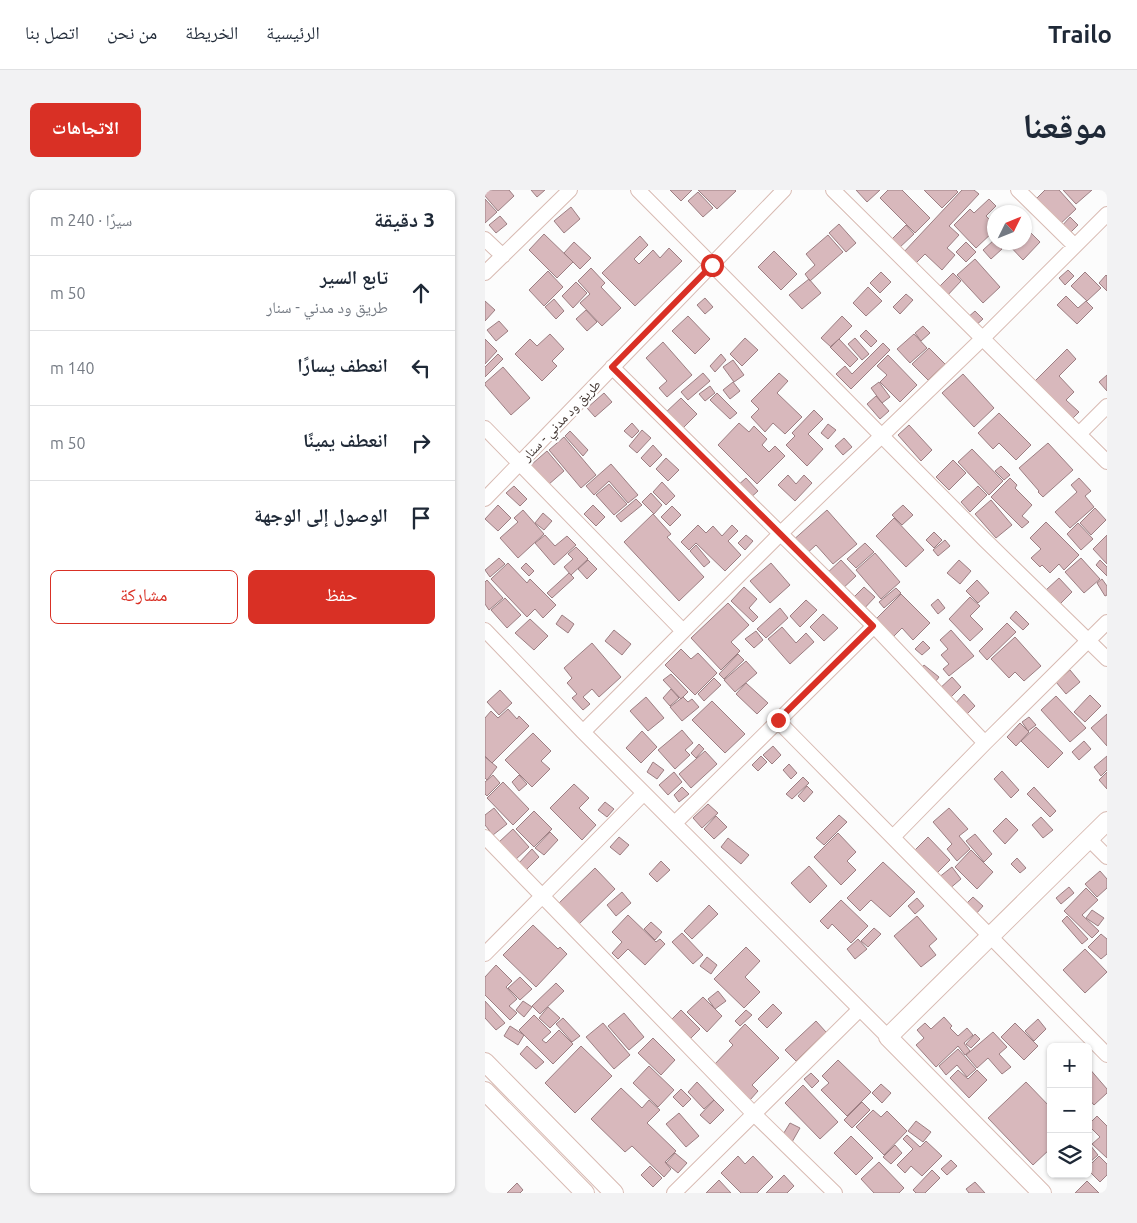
<!DOCTYPE html>
<html lang="ar">
<meta charset="utf-8">
<style>
:root{--surface:#fff;--page:#f2f2f3;--text:#1f2937;--muted:#747a83;--line:#e0e1e3;--accent:#d93025}
body{margin:0;font-family:Ubuntu,"Noto Naskh Arabic",sans-serif;background:var(--page);color:var(--text);direction:rtl}
.controls{position:absolute;right:15px;bottom:15px;display:grid;overflow:hidden;border-radius:8px;box-shadow:0 1px 4px #0004}
.controls button{width:45px;height:45px;display:grid;place-items:center;padding:0;border:0;border-bottom:1px solid var(--line);background:var(--surface);color:var(--text);font:25px sans-serif}
.compass{position:absolute;left:502px;top:15px;width:45px;height:45px;border-radius:50%;background:var(--surface);box-shadow:0 1px 4px #0004;rotate:47deg}
.stop{position:absolute;width:15px;height:15px;margin:-11px;border:4px solid #d93025;border-radius:50%;background:#fff}
.stop.end{background:#d93025;border-color:#fff;box-shadow:0 1px 5px #0008}
.list{margin:0;padding:0;list-style:none}
h2{display:flex;justify-content:space-between;align-items:center;height:65px;margin:0;padding:0 20px;font-size:21px}
h2 small{font-size:16px;font-weight:400;color:var(--muted)}
.list li{display:grid;grid-template-columns:32px 1fr auto;gap:15px;align-items:center;box-sizing:border-box;height:75px;padding:0 20px;border-top:1px solid var(--line)}
.list b{display:block;font-size:19px;white-space:nowrap}
.list p{margin:0;font-size:16px;white-space:nowrap;color:var(--muted)}
.list em{font-size:16px;font-style:normal;color:var(--muted)}
.actions{display:flex;gap:10px;padding:15px 20px}
.actions a{flex:1;padding:11px 0;border:1px solid var(--accent);border-radius:8px;text-align:center;font-size:18px;color:var(--accent)}
.actions .main{background:var(--accent);color:#fff}
.icon{flex:none;width:28px;height:28px;fill:none;stroke:currentColor;stroke-width:2;stroke-linecap:round;stroke-linejoin:round}
.map{position:relative;flex:none;width:622px;height:1003px;overflow:hidden;direction:ltr;border-radius:8px}
header{display:flex;align-items:center;gap:30px;box-sizing:border-box;height:70px;padding:0 25px;background:var(--surface);border-bottom:1px solid var(--line)}
header strong{font-size:24px}
nav{display:flex;gap:28px;margin-inline-start:auto;font-size:18px}
.intro{display:flex;align-items:center;justify-content:space-between;box-sizing:border-box;height:120px;padding:0 30px}
h1{margin:0;font-size:35px}
.button{padding:12px 22px;border-radius:8px;background:var(--accent);color:#fff;font-size:18px;font-weight:700}
main{display:flex;gap:30px;padding:0 30px}
aside{flex:1;background:var(--surface);border-radius:8px;box-shadow:0 1px 4px #0004}
.map>svg:first-child{display:block}
.building{fill:#d8b8bc;stroke:#9c7e82}
.lines{fill:none;stroke-linecap:round;stroke-linejoin:round}
.minor-casing{stroke:#d8bab2;stroke-width:16}
.tertiary-casing{stroke:#d8bab2;stroke-width:20}
.minor{stroke:#fff;stroke-width:14}
.tertiary{stroke:#fff;stroke-width:18}
.route{stroke:#d93025;stroke-width:6}
.labels{text-anchor:middle;dominant-baseline:central;stroke-width:4.5;stroke-linejoin:round;paint-order:stroke}
.street-label{font-size:14px;fill:#433733;stroke:#fff}
</style>
<header>
<strong>Trailo</strong>
<nav><a>الرئيسية</a><a>الخريطة</a><a>من نحن</a><a>اتصل بنا</a></nav>
</header>
<div class="intro"><h1>موقعنا</h1><a class="button">الاتجاهات</a></div>
<main>
<div class="map">
<svg width="622" height="1003" viewBox="0 0 622 1003">
<rect width="100%" height="100%" fill="#fcfcfc"/>
<path class="building" d="M0,0H24L29,6L13,21L0,6Z
M46,0H60L52,7Z
M185,0H207L196,11Z
M213,0H250L251,1L232,19Z
M371,0H395L382,12Z
M403,0H417L445,28L430,43L395,8Z
M439,0H471L473,2L457,18Z
M477,0H489L494,4L464,36L474,45L462,58L470,65L457,80L440,64L429,75L417,64Z
M560,0H574L591,19L571,38L547,13Z
M578,0H607L591,14Z
M213,2L228,18L218,27L203,11Z
M0,9L12,22L0,33Z
M504,9L511,16L501,26L510,35V40L491,58L469,35L485,19L489,23Z
M86,17L95,29L79,43L69,31Z
M15,26L22,34L11,43L4,35Z
M585,27L593,35L582,46L575,38Z
M354,34L371,53L361,62L344,43Z
M421,35L429,44L413,59L405,51Z
M540,37L555,52L538,70L521,52H540Z
M59,44L88,72L72,88L44,60Z
M343,45L358,62L325,91L320,84L330,75L321,64Z
M155,46L163,55L149,69L154,74L168,60L175,68L184,58L197,71L150,116L117,83Z
M509,50L517,59L506,69L498,60Z
M89,52L106,68L95,79L79,63Z
M481,52L491,62L481,72L471,62Z
M289,61L312,84L296,100L273,77Z
M490,69L515,97L498,113L472,85Z
M106,78L120,93L116,97L136,118L117,136L95,113L105,104L93,91Z
M583,80L589,86L580,95L574,88Z
M63,81L78,97L59,116L44,100Z
M396,82L406,92L395,103L385,93Z
M600,82L616,98L602,111L586,96Z
M468,83L476,91L460,108L451,100Z
M621,85L622,86V101L614,93Z
M324,89L336,103L317,119L304,105Z
M91,92L102,103L88,118L77,106Z
M383,97L397,111L381,126L368,113Z
M421,104L428,110L415,124L408,117Z
M581,106L593,118L601,111L608,118L592,134L572,115Z
M220,108L228,117L220,124L212,115Z
M69,109L79,121L71,129L60,117Z
M0,111L10,120L0,131Z
M101,120L112,132L102,141L91,129Z
M490,121L498,129L489,137L481,129Z
M203,126L225,149L210,164L187,141Z
M357,126L367,136L346,157L336,148Z
M14,131L23,141L11,151L2,140Z
M438,136L445,143L436,151L430,143Z
M381,140L392,151L386,157L375,146Z
M65,144L79,159L67,171L72,176L57,191L30,164L45,149L52,156Z
M429,144L442,158L425,173L412,159Z
M260,148L273,160L257,176L245,164Z
M370,148L384,164L377,170L363,154Z
M0,149L12,161L0,174Z
M354,149L373,169L365,177L345,157Z
M178,152L207,185L182,207L174,198L182,191L161,168Z
M398,153L405,160L366,199L351,184L360,176L367,184Z
M444,158L460,174L443,190L427,174Z
M582,159L591,169L574,186L589,202L581,210L594,222L583,233L546,195Z
M13,164L18,169L0,187V177Z
M236,164L241,170L230,182L225,176Z
M403,165L432,195L415,212L395,192L402,185L392,176Z
M248,170L259,185L249,192L238,177Z
M18,177L45,208L26,225L0,195V193Z
M218,183L225,191L203,210L196,202Z
M294,183L303,191L292,203L317,227L300,244L288,233L280,242L266,227L274,219L266,211Z
M478,184L509,218L489,237L457,203Z
M622,185V201L614,192Z
M248,192L255,201L245,209L238,200Z
M394,192L405,207L397,213L386,198Z
M225,196L230,203L220,211L214,204Z
M119,203L127,212L110,227L102,218Z
M232,203L252,223L245,229L225,210Z
M391,206L404,221L395,229L382,214Z
M196,208L212,224L195,241L179,224Z
M329,220L338,229L323,244L338,259L322,276L301,255L310,246L307,243Z
M514,223L546,255L531,270L514,253L508,259L493,243Z
M147,233L154,241L147,248L139,241Z
M254,233L264,242L269,236L282,249L277,255L284,262L290,256L300,266L272,294L233,255Z
M343,234L351,240L343,249L336,243Z
M424,235L447,260L436,271L413,245Z
M157,240L166,248L152,263L144,256Z
M85,241L103,260L98,266L80,246Z
M79,247L111,285L96,298L64,260Z
M359,248L367,257L358,265L350,256Z
M563,253L588,280L558,307L553,302L554,301L534,278Z
M168,255L177,265L165,277L156,268Z
M487,259L518,291L504,305L473,272Z
M62,261L79,281L63,295L46,275Z
M181,268L194,280L183,291L171,279Z
M468,270L481,283L464,300L451,287Z
M126,274L153,305L143,313L124,291L109,305L101,296Z
M516,276L525,285L519,290L510,281Z
M303,285L311,294L319,285L327,293L310,311L293,295Z
M261,288L273,301L263,310L251,297Z
M525,288L532,295L530,298L547,315L537,326L544,332L537,338L506,307Z
M594,288L606,301L600,306L609,317L585,338L570,322L592,302L586,295Z
M177,292L190,306L181,315L168,302Z
M124,294L142,314L129,325L111,305Z
M29,296L42,309L35,316L21,303Z
M493,296L502,305L485,322L476,312Z
M166,303L177,315L169,324L157,312Z
M151,309L157,315L136,332L131,326Z
M506,310L527,335L511,348L490,324Z
M13,315L26,328L13,341L0,329Z
M108,315L120,327L111,336L99,324Z
M418,315L428,325L417,335L407,325Z
M187,316L196,325L185,336L176,327Z
M610,318L621,330L606,345L595,333Z
M38,320L59,344L33,368L15,348L33,332L29,328Z
M342,320L372,354L348,374L331,355L319,366L306,352Z
M58,323L67,331L59,340L50,333Z
M168,324L186,344L182,347L219,387L194,411L139,352Z
M409,328L439,360L421,377L391,346Z
M561,332L594,365L579,380L574,374L565,383L557,375L555,377L546,368L556,359L545,348Z
M593,333L608,349L596,360L582,344Z
M213,335L221,343L228,336L237,346L247,335L253,341L243,351L256,365L240,381L211,353L204,360L196,352Z
M449,342L457,350L449,358L441,350Z
M60,345L70,356L82,346L91,355L69,375L50,353Z
M261,345L268,351L260,360L253,353Z
M622,345V374L608,359Z
M460,350L465,356L453,366L448,360Z
M380,353L389,362L371,378L362,369Z
M211,355L225,372L219,377L205,361Z
M91,357L103,369L86,385L79,377L88,369L83,364Z
M390,363L415,392L396,409L371,380Z
M14,368L20,374L5,387L0,380Z
M596,368L615,389L599,403L580,382Z
M103,370L112,379L102,389L93,379Z
M356,370L371,386L354,402L339,386Z
M474,370L486,381L475,394L462,383Z
M615,370L622,377V386L611,375Z
M23,373L42,393L45,389L71,415L58,428L50,419L42,427L6,389Z
M41,373L49,381L44,386L36,378Z
M286,373L305,395L285,413L265,391Z
M84,383L89,388L67,408L62,403Z
M574,388L587,402L575,414L561,400Z
M617,389L622,396V405L620,406L612,393Z
M2,390L18,408L4,420L0,414V392Z
M492,390L504,403L493,413L481,401Z
M259,397L272,409L264,418L273,427L268,432L246,411Z
M379,397L390,407L375,423L364,412Z
M411,398L416,403L399,418L394,412Z
M416,404L445,433L428,450L417,438L408,447L390,430Z
M485,407L495,416L485,426L498,439L485,451L464,429Z
M20,408L36,425L22,438L6,420Z
M453,409L460,418L453,424L446,415Z
M321,410L332,420L315,437L305,426Z
M243,413L264,435L246,452L255,461L236,480L206,448Z
M295,418L303,428L281,448L272,439Z
M531,421L544,434L538,440L525,428Z
M338,424L353,438L339,451L325,437Z
M77,425L89,434L83,443L71,434Z
M45,429L63,446L49,460L30,443Z
M522,433L531,442L502,470L494,461Z
M297,437L311,453L321,443L329,452L305,474L283,449Z
M129,440L146,454L137,465L120,451Z
M466,440L489,466L464,486L458,479L464,474L456,465L463,459L455,450Z
M271,441L278,450L269,458L260,449Z
M530,447L556,476L539,491L530,482L524,488L506,469Z
M438,451L445,458L437,465L430,459Z
M107,453L136,487L114,507L107,499L98,507L105,514L98,520L87,508L92,504L82,493L87,488L79,478Z
M196,459L206,469L213,463L232,483L210,505L180,475Z
M253,464L259,470L239,489L234,484Z
M261,471L272,483L250,502L239,490Z
M439,475L454,487L448,495L433,483Z
M585,480L595,492L581,504L571,492Z
M186,484L203,502L196,509L178,490Z
M467,487L476,497L462,511L452,501Z
M229,488L236,495L219,511L213,504Z
M261,493L283,513L272,524L251,504Z
M186,499L194,508L185,516L178,508Z
M15,500L27,513L14,525L2,512Z
M479,504L490,516L479,527L468,516Z
M605,505L616,516L600,532L589,522Z
M571,506L601,538L585,552L556,520Z
M161,507L179,528L163,541L145,521Z
M198,507L203,512L207,509L214,517L197,531L185,517Z
M227,511L260,544L240,563L207,530Z
M23,519L32,529L34,526L44,536L7,573L0,566V528L6,521L13,528Z
M622,524V556L606,538Z
M544,527L551,535L543,541L537,532Z
M535,533L544,542L531,556L522,547Z
M551,537L578,563L563,578L536,551Z
M197,540L208,553L200,560L205,565L190,579L173,560Z
M157,541L172,557L156,573L141,558Z
M48,543L66,561L56,571L65,579L47,597L20,570Z
M599,551L606,559L594,570L587,562Z
M214,554L219,559L211,568L206,563Z
M288,556L296,565L287,574L278,565Z
M220,561L232,574L206,598L194,584Z
M276,566L282,572L273,581L267,575Z
M622,566V580L616,586L609,577Z
M0,567L12,577L2,590L0,588Z
M168,572L179,580L172,589L162,582Z
M304,574L312,583L306,589L298,580Z
M517,581L534,600L526,608L509,589Z
M189,582L197,592L183,605L174,595Z
M622,582V599L614,590Z
M8,585L15,593L2,606L0,604V592Z
M34,585L42,594L34,601L27,592Z
M318,587L324,593L307,609L301,604Z
M18,592L44,619L28,635L2,608Z
M89,594L104,608L94,618L111,635L97,650L65,618Z
M322,596L328,602L319,612L313,606Z
M197,597L204,604L194,612L189,605Z
M549,597L571,621L565,627L542,604Z
M120,612L129,619L122,627L113,620Z
M223,614L233,623L217,638L208,628Z
M9,618L22,634L8,645L0,635V625Z
M464,618L483,639L474,646L485,659L472,671L462,659L467,654L448,632Z
M49,621L67,639L49,657L31,639Z
M354,625L362,632L339,655L331,648Z
M231,626L242,637L229,649L219,639Z
M556,627L568,640L558,648L547,635Z
M521,628L533,640L520,654L508,641Z
M28,639L44,657L29,671L13,653Z
M65,642L73,650L59,665L50,658Z
M353,643L371,662L362,671L371,680L356,695L329,667Z
M490,644L507,664L499,672L481,651Z
M134,647L144,655L135,665L125,657Z
M443,647L465,670L450,685L428,662Z
M243,648L264,665L256,674L236,657Z
M47,659L54,667L40,681L33,674Z
M486,660L508,682L492,699L470,677Z
M532,668L541,678L535,683L526,674Z
M176,671L185,680L172,692L164,684Z
M398,672L430,702L405,727L386,710L375,721L362,708Z
M324,676L342,696L325,713L306,693Z
M467,677L476,689L463,700L453,688Z
M110,678L130,699L92,736L72,715Z
M615,681L622,689V698L612,707L600,694Z
M584,697L589,703L576,714L571,708Z
M601,698L613,710L597,725L614,741L607,748L579,721Z
M137,702L146,713L131,726L122,715Z
M488,707L498,716L491,724L480,715Z
M432,708L439,716L430,724L423,716Z
M356,710L383,736L366,753L347,734L343,739L335,731Z
M224,715L233,724L207,749L199,741Z
M607,720L619,728L613,736L601,728Z
M143,725L171,752L175,749L180,754L160,775L143,759L133,769L127,763L137,752L127,742Z
M432,726L452,749L444,756L451,765L436,777L409,746Z
M582,726L603,749L597,754L577,731Z
M166,732L177,742L170,750L159,739Z
M48,735L73,759L75,757L82,764L51,797L18,765Z
M389,738L396,744L383,757L376,751Z
M197,743L218,765L208,774L187,752Z
M616,744L622,749V764L616,769L603,757Z
M373,749L382,759L370,769L362,759Z
M261,757L275,771L260,787L275,802L259,818L229,789Z
M600,759L622,782L600,803L578,780Z
M222,767L232,775L226,784L215,776Z
M11,775L27,791L21,797L32,809L24,816L32,823L25,830L0,805V787Z
M35,787L47,799L35,810L23,798Z
M71,793L79,801L55,824L47,816Z
M233,801L241,811L230,819L223,809Z
M218,807L237,826L222,842L202,822Z
M0,811L20,833L11,840L0,828Z
M38,811L47,817L39,827L31,820Z
M288,814L297,823L282,838L273,829Z
M63,817L75,828L65,838L54,828Z
M196,820L215,839L206,848L187,829Z
M261,820L267,825L255,836L250,831Z
M139,823L159,847L144,860L123,836Z
M49,825L66,842L57,850L61,853L74,840L88,854L68,874L34,840Z
M459,827L467,836L465,838L473,846L482,838L488,845L479,853L485,861L480,865L473,856L451,877L431,855L439,848L432,840L440,833L446,839Z
M78,828L95,846L87,852L71,834Z
M553,829L561,839L549,851L540,841Z
M331,831L341,842L311,871L300,860Z
M118,833L145,865L129,879L101,847Z
M530,833L553,856L539,870L516,847Z
M260,834L294,868L267,895L273,901L265,910L229,875L248,855L244,851Z
M25,836L39,845L33,855L19,846Z
M508,842L522,857L514,864L526,877L517,884L503,868L492,878L481,865Z
M490,844L495,849L486,858L481,854Z
M168,848L190,870L176,885L153,863Z
M42,856L59,872L51,879L35,864Z
M96,856L127,886L90,923L60,893Z
M473,859L491,879L482,887L472,875L461,885L454,876Z
M353,870L386,902L362,926L336,900L344,893L337,886Z
M164,876L189,900L173,917L148,893Z
M603,877L622,899V903L609,915L603,908Z
M473,880L483,889L492,880L502,890L484,908L465,888Z
M326,883L334,891L327,898L319,889Z
M212,892L229,910L219,919L203,902Z
M541,892L566,918V958L548,975L503,928Z
M396,894L406,903L397,913L387,903Z
M318,895L353,932L335,949L300,913Z
M136,898L157,918L164,910L175,920L162,933L191,961L180,972L186,979L179,987L147,956L140,962L106,929Z
M196,899L206,909L198,917L188,907Z
M229,910L239,920L225,934L215,925Z
M377,912L385,920L367,938L359,930Z
M388,920L396,927L402,921L422,941L399,965L371,937Z
M194,923L214,946L201,957L181,934Z
M612,926L622,936V968L607,954L615,947L603,935Z
M431,931L446,942L438,952L423,941Z
M305,933L315,938L307,952L297,946Z
M422,945L435,957L441,951L457,966L437,986L426,976L420,983L412,975L428,959L418,949Z
M366,946L388,968L371,985L349,963Z
M410,955L417,963L406,974L398,967Z
M605,955L613,965L605,972L603,956Z
M190,963L202,973L193,983L181,973Z
M253,966L260,974L268,966L288,987L272,1003H256L236,983Z
M614,966L622,974V985L615,992L603,980V977Z
M466,970L472,976L462,985L456,979Z
M394,972L419,998L414,1003H389L376,989Z
M165,976L177,988L168,997L156,985Z
M447,980L455,988L440,1003H431L428,1000Z
M299,985L309,996L302,1003H281Z
M234,990L246,1003H221Z
M602,991L614,1003H590Z
M490,992L500,1003H484L481,999Z
M32,993L38,1000L35,1003H22Z"/>
<g class="lines">
<g class="minor-casing">
<path id="minor" d="M153,0L500,350L622,469
M348,0L622,272
M533,0L590,56
M0,49L18,66
M0,83L85,0
M127,177L389,436L500,553
M0,238L198,441
M594,244L622,216
M0,309L299,0
M0,440L98,542L403,847
M293,531L622,865
M98,542L296,343L498,148L622,24
M190,633L389,436
M0,647L269,924L350,1003
M408,647L500,553L622,432
M604,649L622,667
M0,764L159,603
M189,1003L375,819"/>
</g>
<g class="tertiary-casing">
<path id="tertiary" d="M0,872L129,1003
M0,901L100,1003
M557,1003L403,847L622,631"/>
</g>
<use href="#minor" class="minor"/>
<use href="#tertiary" class="tertiary"/>
</g>
<g class="lines">
<path class="route" d="M227,75L127,177L388,436L293,530"/>
</g>
<g class="labels">
<g class="street-label">
<text transform="translate(76 230) rotate(-46)">طريق ود مدني - سنار</text>
</g>
</g>
</svg>
<div class="controls">
<button>+</button>
<button>−</button>
<button><svg class="icon" aria-label="layers" viewBox="0 0 24 24"><path d="M12 4l9 5-9 5-9-5zM3 14l9 5 9-5"/></svg></button>
</div>
<svg class="compass" viewBox="-18 -18 36 36"><path d="M0-13l5 13h-10z" fill="#e53935"/><path d="M0 13l5-13h-10z" fill="#747a83"/></svg>
<div class="stop" style="left:227px;top:75px"></div>
<div class="stop end" style="left:293px;top:530px"></div>
</div>
<aside>
<h2>3 دقيقة<small>سيرًا · 240 m</small></h2>
<ul class="list">
<li><svg class="icon" aria-label="ahead" viewBox="0 0 24 24"><path d="M12 20V5M6 11l6-6 6 6"/></svg><div><b>تابع السير</b><p>طريق ود مدني - سنار</p></div><em>50 m</em></li>
<li><svg class="icon" aria-label="left" viewBox="0 0 24 24"><path d="M17 20v-9H6M10 6l-5 5 5 5"/></svg><div><b>انعطف يسارًا</b></div><em>140 m</em></li>
<li><svg class="icon" aria-label="right" viewBox="0 0 24 24"><path d="M7 20v-9h11M14 6l5 5-5 5"/></svg><div><b>انعطف يمينًا</b></div><em>50 m</em></li>
<li><svg class="icon" aria-label="arrive" viewBox="0 0 24 24"><path d="M6 21V4h12l-3 4 3 4H6"/></svg><div><b>الوصول إلى الوجهة</b></div></li>
</ul>
<div class="actions"><a class="main">حفظ</a><a>مشاركة</a></div>
</aside>
</main>
